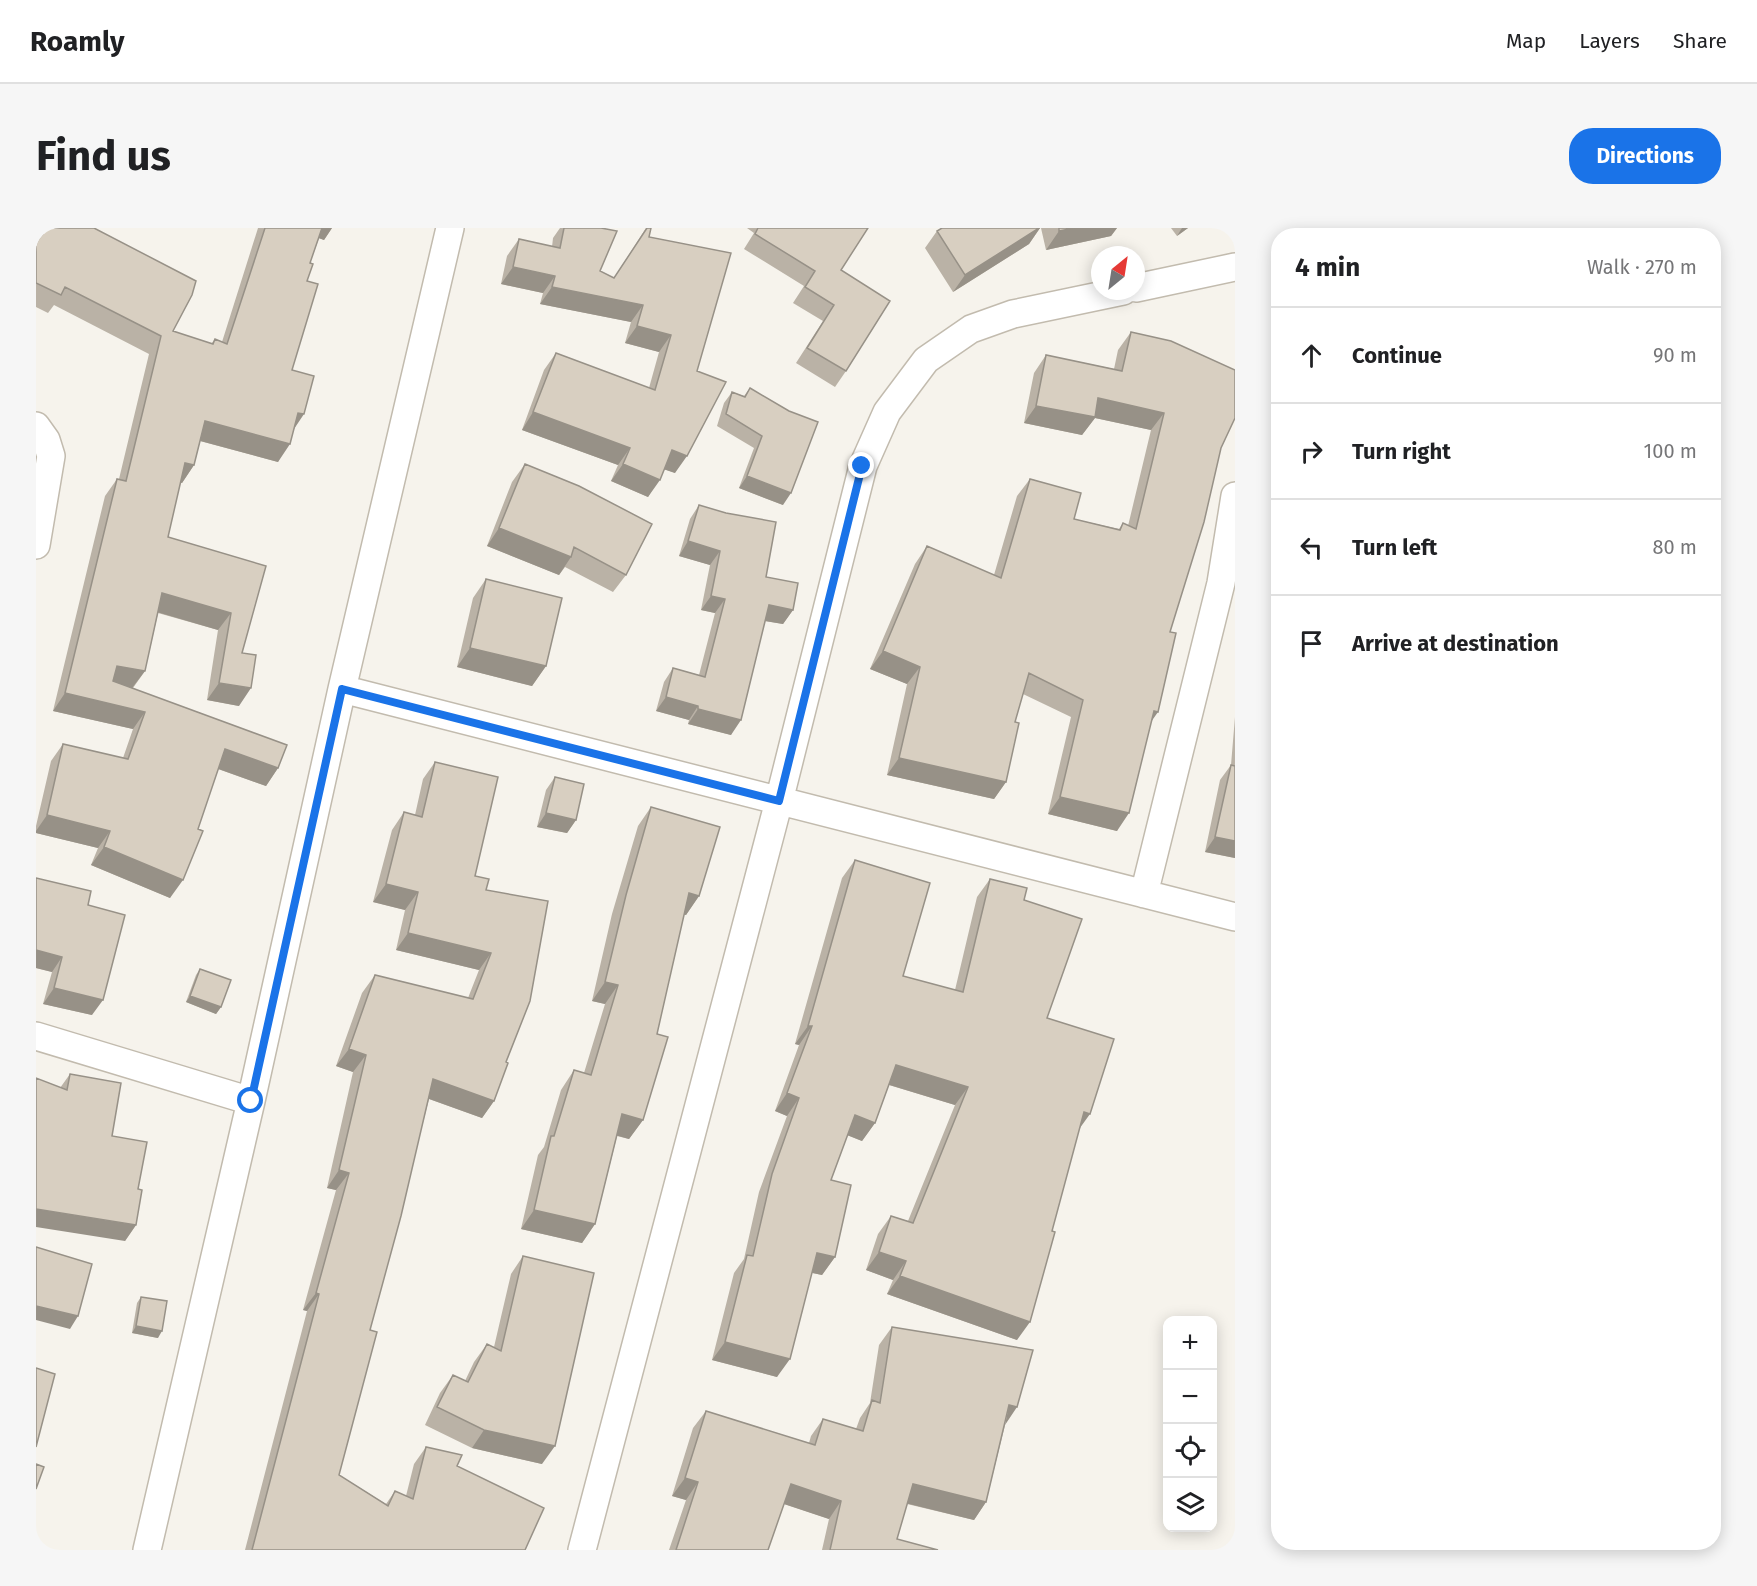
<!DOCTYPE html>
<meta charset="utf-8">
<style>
:root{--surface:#fff;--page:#f6f6f6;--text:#202124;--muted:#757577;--line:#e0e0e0;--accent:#1a73e8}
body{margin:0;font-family:"Fira Sans",sans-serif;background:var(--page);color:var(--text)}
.controls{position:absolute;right:18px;bottom:18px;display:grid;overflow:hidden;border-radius:12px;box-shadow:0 3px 15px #0003}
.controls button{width:54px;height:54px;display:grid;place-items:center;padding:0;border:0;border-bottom:2px solid var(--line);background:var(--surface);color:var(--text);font:30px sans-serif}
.compass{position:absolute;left:1055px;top:18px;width:54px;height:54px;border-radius:50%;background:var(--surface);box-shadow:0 3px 15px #0003;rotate:30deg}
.stop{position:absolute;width:18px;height:18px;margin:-14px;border:4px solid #1a73e8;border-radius:50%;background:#fff}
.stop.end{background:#1a73e8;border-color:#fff;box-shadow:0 2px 6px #0008}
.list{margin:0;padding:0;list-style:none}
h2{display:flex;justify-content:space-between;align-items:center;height:78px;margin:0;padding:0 24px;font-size:26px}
h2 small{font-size:20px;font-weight:400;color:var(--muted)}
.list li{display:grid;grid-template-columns:39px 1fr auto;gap:18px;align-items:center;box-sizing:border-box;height:96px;padding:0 24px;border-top:2px solid var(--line)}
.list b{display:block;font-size:22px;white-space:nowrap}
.list em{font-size:20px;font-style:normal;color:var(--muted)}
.icon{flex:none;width:33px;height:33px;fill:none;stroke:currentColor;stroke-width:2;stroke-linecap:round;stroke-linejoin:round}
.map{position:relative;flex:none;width:1199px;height:1322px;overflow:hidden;border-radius:24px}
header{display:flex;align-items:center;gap:36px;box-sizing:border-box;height:84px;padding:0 30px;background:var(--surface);border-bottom:2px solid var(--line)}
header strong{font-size:28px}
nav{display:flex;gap:33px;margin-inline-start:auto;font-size:21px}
.intro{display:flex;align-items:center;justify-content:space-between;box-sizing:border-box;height:144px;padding:0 36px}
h1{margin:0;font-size:42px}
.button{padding:15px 27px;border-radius:24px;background:var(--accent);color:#fff;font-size:21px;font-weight:700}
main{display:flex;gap:36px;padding:0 36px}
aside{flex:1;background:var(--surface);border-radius:24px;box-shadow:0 3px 15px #0003}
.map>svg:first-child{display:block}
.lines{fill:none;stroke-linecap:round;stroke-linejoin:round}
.street-casing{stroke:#c2bbae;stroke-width:30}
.street{stroke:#fff;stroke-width:27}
.wall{fill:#bab2a6}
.shaded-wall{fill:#979187}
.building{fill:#d8cfc1;stroke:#979187;stroke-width:1.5}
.route{stroke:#1a73e8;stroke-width:8}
</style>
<header>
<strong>Roamly</strong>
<nav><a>Map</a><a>Layers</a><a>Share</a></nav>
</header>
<div class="intro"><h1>Find us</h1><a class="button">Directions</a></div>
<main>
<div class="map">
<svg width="1199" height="1322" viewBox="0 0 1199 1322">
<rect width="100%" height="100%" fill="#f6f3ec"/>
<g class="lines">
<g class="street-casing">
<path id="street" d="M1100,60L1199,39
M0,198L10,212L15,228L0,317
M306,461L1199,689
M1108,666L1185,355L1199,268
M0,808L215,873
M111,1322L215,873L306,461L414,0
M546,1322L743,573L827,238L851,184L890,132L935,101L977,86L1087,63"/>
</g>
<use href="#street" class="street"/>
</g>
<path class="wall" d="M0,0L137,103L175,116L179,111L186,114L222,0H296L288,12L283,10L274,35L256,142L258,200L242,234L164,213L158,237L146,255L144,254L132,309L230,338L206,425L203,478L171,472L182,402L122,385L109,443L97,460L242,540L230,558L182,541L134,670L55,637L62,620L0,605V598L15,533L27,516L87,530L97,501L17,483L69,268L81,251H83L113,126L18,77L12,85L0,79Z
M524,0H528L564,43L578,50L610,0L661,143L639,245L628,241L612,269L575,253L582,237L486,202L508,142L520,125L613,160L623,124L589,115L595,94L504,76L507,65L465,56L471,28L483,11L516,19L517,10Z
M711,0H832L805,42L810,143L799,159L760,135L787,93L757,75L768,58L708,21L718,5Z
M1004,0L993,16L917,64L889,20L901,3Z
M1005,0H1081L1075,8L1010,22Z
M1135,0H1152L1141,8Z
M1095,104L1185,220L1134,404L1115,493L1081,603L1012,586L1035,489L987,466L979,494L970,554L958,571L851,547L871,456L834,441L879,336L891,318L958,347L981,268L994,251L1038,291L1083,301L1087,295L1092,298L1115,202L1059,190L1046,207L988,195L998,145L1010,127L1078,141L1082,122Z
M714,160L747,277L703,260L718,220L681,198L688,175L696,164L708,168Z
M489,236L590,347L577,364L529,339L523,347L451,318L476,254Z
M663,277L730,349L757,382L747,396L729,393L695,507L652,496L653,492L620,483L628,454L637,440L663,447L679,385L665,382L674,337L643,328L654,291Z
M450,351L510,438L496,458L421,439L437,370Z
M1199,489V630L1169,624L1184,552L1195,537Z
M399,534L439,648L450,662L470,834L458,873L446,890L393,871L334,1102L303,1247L350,1276L359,1263L370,1268L378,1236L390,1219L421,1238L489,1322H209L271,1083L267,1082L300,962L291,960L317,844L300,838L326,765L339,747L432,770L443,742L360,722L369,682L337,674L356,602L368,584L379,587L387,551Z
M519,549L540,592L531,605L501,599L510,562Z
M615,579L663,668L650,687L648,686L621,806L607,892L593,911L581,908L559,996L546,1015L485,1001L502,927L508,919L525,862L538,842L548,845L569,776L556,773L576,686L602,598Z
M819,632L867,748L919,762L941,669L954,651L988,672L1011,790L1043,901L981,1112L851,1066L857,1052L830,1042L842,1006L855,988L872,993L919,877L853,857L839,895L826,913L811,907L795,952L799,1029L786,1047L776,1045L741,1149L676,1132L698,1045L708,1031L723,964L751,888L739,883L763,817L759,816L806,650Z
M0,650L56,787L7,776L16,744L0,740Z
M164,741L185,779L180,786L150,774L160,747Z
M34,846L76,908L102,961L100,997L89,1013L24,860Z
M487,1028L506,1236L436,1220L389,1197L404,1165L417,1147L429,1153L438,1134L451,1116L458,1119L475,1046Z
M105,1069L122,1110L96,1105L101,1075Z
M856,1099L969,1197L950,1274L938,1292L871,1276L861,1311L902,1322H786L793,1291L748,1276L732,1322H633L650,1272L636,1268L657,1200L670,1183L773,1215L775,1208L787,1191L820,1201L824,1190L834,1175L843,1117Z"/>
<path class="shaded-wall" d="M283,0H296L288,12L277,8Z
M1003,0H1004L993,16L917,64L929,47Z
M1038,0H1081L1075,8L1010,22L1023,3Z
M1146,0H1152L1141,8Z
M477,39L519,48L507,65L465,56Z
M516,59L607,77L595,94L504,76Z
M601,98L635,107L623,124L589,115Z
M1062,170L1128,185L1115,202L1059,190L1046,207L988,195L1000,178Z
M497,184L594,220L582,237L486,202Z
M262,185L268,186L256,204Z
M169,193L254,216L242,234L157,211Z
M636,222L651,228L639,245L624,240Z
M149,235L158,237L146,255L137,252Z
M587,236L624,252L612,269L575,253Z
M711,248L755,265L747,277L703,260Z
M463,300L535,329L523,347L451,318Z
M652,313L684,323L674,337L643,328Z
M126,365L195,385L182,402L114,382Z
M675,368L689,371L679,385L665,382Z
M733,377L757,382L747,396L723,392Z
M434,420L510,438L496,458L421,439Z
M847,423L884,439L871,456L834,441Z
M81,438L109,443L96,460L69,456Z
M183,455L215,460L203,478L171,472Z
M29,465L109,484L97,501L17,483Z
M630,469L662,478L653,492L620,483Z
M662,481L705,492L695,507L652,496Z
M1118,483L1122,484L1110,501Z
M189,521L242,540L230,558L177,539Z
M863,530L970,554L958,571L851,547Z
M1024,569L1093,585L1081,603L1012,586Z
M510,585L540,592L531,605L501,599Z
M11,587L74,603L62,620L0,605V603Z
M1179,609L1199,613V630L1169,624Z
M68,619L147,652L134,670L55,637Z
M350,656L382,664L369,682L337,674Z
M653,665L663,668L650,687L640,684Z
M372,705L455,725L443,742L360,722Z
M0,722L26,729L16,744L0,740Z
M569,754L582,757L569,776L556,773Z
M18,760L67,772L56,787L7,776Z
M154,768L185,779L180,786L150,774Z
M772,798H776L763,817L759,816Z
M313,821L330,827L317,844L300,838Z
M860,837L932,859L919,877L847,855Z
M397,851L458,873L446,890L385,868Z
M751,865L763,870L751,888L739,883Z
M1048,884L1054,886L1041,904Z
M586,886L607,892L593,911L572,905Z
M819,887L839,895L826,913L806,905Z
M303,942L313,945L300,962L291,960Z
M0,981L100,997L89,1013L0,999Z
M498,982L559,996L546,1015L485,1001Z
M843,1024L870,1033L857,1052L830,1042Z
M781,1025L799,1029L786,1047L768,1043Z
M864,1048L994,1094L981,1112L851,1066Z
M280,1065L283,1066L271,1083L267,1082Z
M0,1078L42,1088L34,1101L0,1092Z
M100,1098L126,1103L122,1110L96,1105Z
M689,1114L754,1131L741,1149L676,1132Z
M973,1177L981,1179L969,1197Z
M448,1202L519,1218L506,1236L436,1220Z
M649,1250L662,1254L650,1272L636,1268Z
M755,1256L805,1273L793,1291L742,1274Z
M877,1256L950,1274L938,1292L865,1274Z"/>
<path class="building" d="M0,0H58L160,53L156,67L137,103L177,116L179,111L191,116L229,0H286L274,35L277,36L271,53L282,56L256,142L278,148L268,186L262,185L254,216L169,193L158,237L149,235L132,309L230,338L206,425L220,427L215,460L183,455L195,385L126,365L109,443L81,438L77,453L251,517L242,540L189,521L162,601L167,603L147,652L68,619L74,603L11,587L27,516L92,531L109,484L29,465L81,251L90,253L125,108L29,59L25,67L0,55Z
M528,0H565L581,3L564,43L578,50L611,0H615L613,9L695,25L661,143L690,154L651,228L636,222L624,252L587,236L594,220L497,184L520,125L619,162L635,107L601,98L607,77L516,59L519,48L477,39L483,11L524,20Z
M722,0H832L805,42L854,73L810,143L771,120L798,77L769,59L779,43L719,6Z
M906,0H1003L929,47L901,3Z
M1023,0H1038L1023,3Z
M1095,104L1135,113L1199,142V190L1185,220L1168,294L1134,404L1140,405L1122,484L1118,483L1093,585L1024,569L1047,472L993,445L979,494L983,495L970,554L863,530L884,439L847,423L891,318L965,350L994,251L1045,265L1038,291L1084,302L1087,295L1100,301L1128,185L1062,170L1059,189L1000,178L1010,127L1086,143Z
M714,160L753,183L782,194L755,265L711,248L726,208L690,186L696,164L709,169Z
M489,236L543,258L616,296L590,347L538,319L535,329L463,300Z
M663,277L690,285L740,294L730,349L762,355L757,382L733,377L705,492L662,481V478L630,469L637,440L669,449L689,371L675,368L684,323L652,313Z
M450,351L526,370L510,438L434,420Z
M399,534L462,549L439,648L453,651L450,662L512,673L494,773L470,834L472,835L458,873L397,851L365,988L334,1102L341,1104L303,1247L352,1278L359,1263L377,1271L390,1219L426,1227L421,1238L508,1280L489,1322H216L283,1066L280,1065L313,945L303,942L330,827L313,821L339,747L437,771L455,725L372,705L382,664L350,656L368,584L386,589Z
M1195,537L1199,538V613L1179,609Z
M519,549L548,556L540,592L510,585Z
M615,579L684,599L663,668L653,665L621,806L632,809L607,892L586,886L559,996L498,982L515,908H518L538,842L555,847L582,757L569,754L590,667Z
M819,632L894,655L867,748L927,764L954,651L991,660L988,672L1046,691L1011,790L1078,811L1054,886L1048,884L1016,1003L1019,1004L994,1094L864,1048L870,1033L843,1024L855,988L877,995L932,859L860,837L839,895L819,887L795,952L815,957L799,1029L781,1025L754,1131L689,1114L711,1027L717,1028L736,946L763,870L751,865L776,798H772Z
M0,650L55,663L52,677L89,687L67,772L18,760L26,729L0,722Z
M164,741L195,752L185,779L154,768Z
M34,846L85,855L76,908L111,914L102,961L106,962L100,997L0,981V850L31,862Z
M0,1019L56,1036L42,1088L0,1078Z
M487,1028L558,1045L519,1218L448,1202L401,1179L417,1147L432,1154L451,1116L465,1123Z
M105,1069L131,1073L126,1103L100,1098Z
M856,1099L997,1122L981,1179L973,1177L950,1274L877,1256L861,1311L902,1322H794L805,1273L755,1256L732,1322H640L662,1254L649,1250L670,1183L779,1217L787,1191L827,1203L836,1172L844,1175Z
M0,1140L19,1146L0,1219Z
M0,1236L8,1239L0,1261Z
M0,1314L5,1315L4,1322H0Z"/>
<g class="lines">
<path class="route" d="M215,873L306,461L743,573L826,238"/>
</g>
</svg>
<div class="controls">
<button>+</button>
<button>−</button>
<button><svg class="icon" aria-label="locate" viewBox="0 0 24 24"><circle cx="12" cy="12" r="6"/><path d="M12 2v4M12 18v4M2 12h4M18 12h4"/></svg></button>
<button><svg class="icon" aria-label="layers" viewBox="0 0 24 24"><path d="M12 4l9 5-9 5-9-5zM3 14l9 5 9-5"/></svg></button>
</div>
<svg class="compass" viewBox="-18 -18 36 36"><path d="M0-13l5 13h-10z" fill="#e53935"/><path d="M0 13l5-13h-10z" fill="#757577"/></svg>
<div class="stop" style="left:215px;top:873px"></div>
<div class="stop end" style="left:826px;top:238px"></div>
</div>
<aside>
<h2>4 min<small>Walk · 270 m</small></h2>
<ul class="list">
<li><svg class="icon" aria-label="ahead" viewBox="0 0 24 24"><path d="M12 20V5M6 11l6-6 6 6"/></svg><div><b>Continue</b></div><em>90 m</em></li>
<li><svg class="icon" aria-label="right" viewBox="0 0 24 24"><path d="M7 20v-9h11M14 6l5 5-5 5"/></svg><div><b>Turn right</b></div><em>100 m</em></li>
<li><svg class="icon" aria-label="left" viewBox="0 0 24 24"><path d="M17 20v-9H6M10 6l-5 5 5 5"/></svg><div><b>Turn left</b></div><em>80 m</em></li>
<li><svg class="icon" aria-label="arrive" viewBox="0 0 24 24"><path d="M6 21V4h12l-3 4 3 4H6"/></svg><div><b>Arrive at destination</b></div></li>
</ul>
</aside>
</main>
